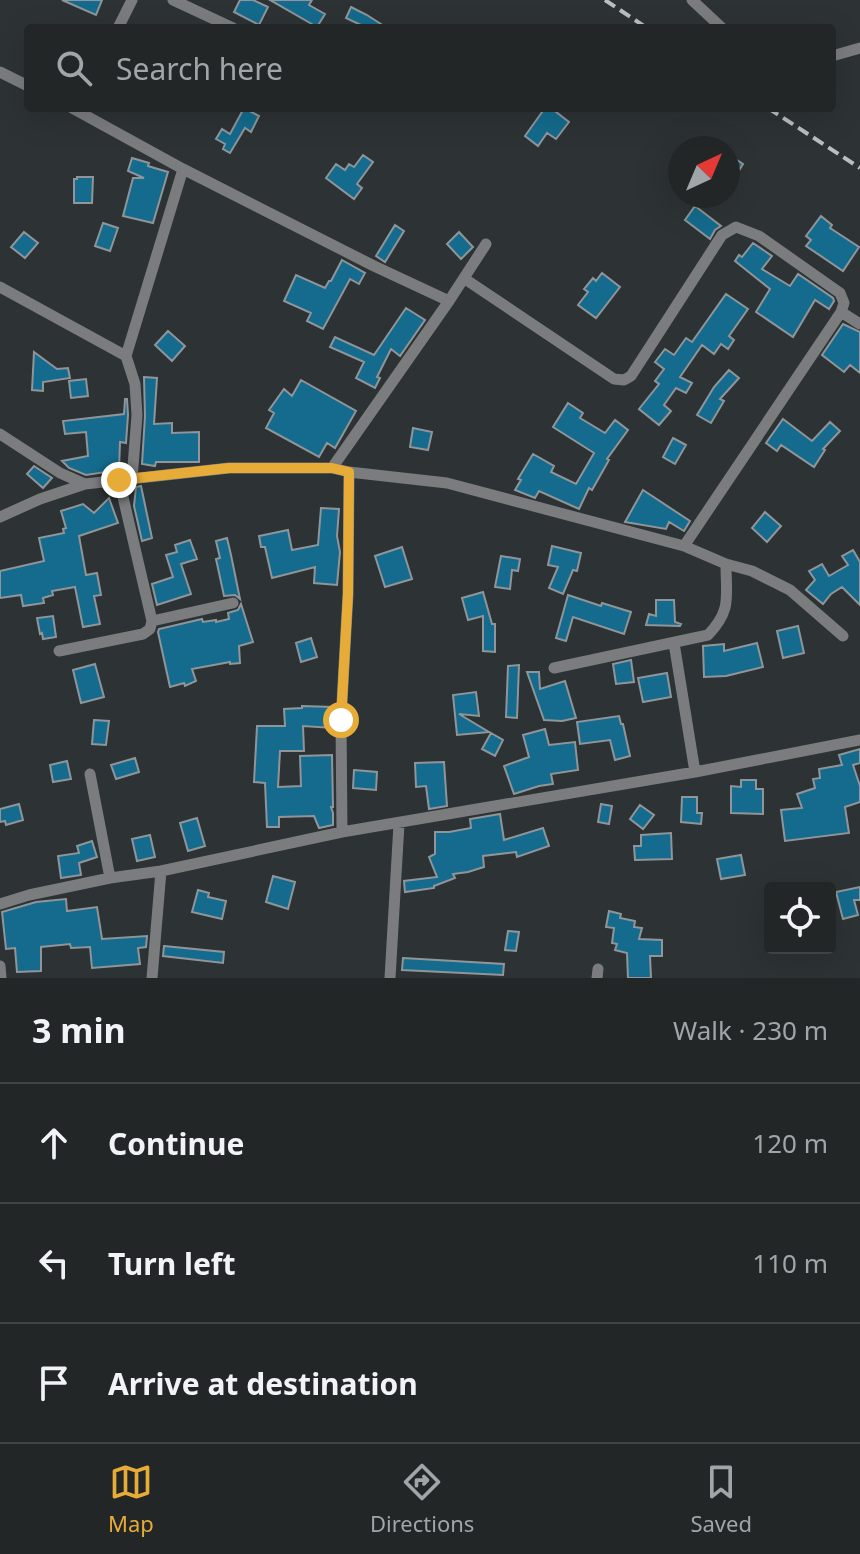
<!DOCTYPE html>
<meta charset="utf-8">
<style>
:root{--surface:#222627;--page:#2a2e2f;--text:#f1f3f6;--muted:#a2a5a7;--line:#3f4344;--accent:#e7ac37}
body{margin:0;font-family:"Noto Sans",sans-serif;background:var(--page);color:var(--text)}
.controls{position:absolute;right:24px;bottom:24px;display:grid;overflow:hidden;border-radius:8px;box-shadow:0 8px 32px #0002}
.controls button{width:72px;height:72px;display:grid;place-items:center;padding:0;border:0;border-bottom:2px solid var(--line);background:var(--surface);color:var(--text);font:40px sans-serif}
.compass{position:absolute;left:668px;top:136px;width:72px;height:72px;border-radius:50%;background:var(--surface);box-shadow:0 8px 32px #0002;rotate:44deg}
.stop{position:absolute;width:24px;height:24px;margin:-18px;border:6px solid #e7ac37;border-radius:50%;background:#fff}
.stop.end{background:#e7ac37;border-color:#fff;box-shadow:0 2px 8px #0008}
.list{margin:0;padding:0;list-style:none}
h2{display:flex;justify-content:space-between;align-items:center;height:104px;margin:0;padding:0 32px;font-size:34px}
h2 small{font-size:26px;font-weight:400;color:var(--muted)}
.list li{display:grid;grid-template-columns:52px 1fr auto;gap:24px;align-items:center;box-sizing:border-box;height:120px;padding:0 32px;border-top:2px solid var(--line)}
.list b{display:block;font-size:30px;white-space:nowrap}
.list em{font-size:26px;font-style:normal;color:var(--muted)}
.icon{flex:none;width:44px;height:44px;fill:none;stroke:currentColor;stroke-width:2;stroke-linecap:round;stroke-linejoin:round}
.map{position:relative;flex:none;width:860px;height:978px;overflow:hidden}
.search{position:absolute;background:var(--surface);box-shadow:0 8px 32px #0002;left:24px;right:24px;top:24px;height:88px;display:flex;align-items:center;gap:20px;box-sizing:border-box;padding:0 28px;border-radius:8px;color:var(--muted);font-size:30px}
.sheet{height:464px;background:var(--surface)}
nav{display:flex;justify-content:space-around;align-items:center;box-sizing:border-box;height:112px;border-top:2px solid var(--line);background:var(--surface);font-size:22px;color:var(--muted)}
nav a{display:grid;justify-items:center;gap:4px}
nav .on{color:var(--accent)}
.map>svg:first-child{display:block}
.building{fill:#146b8d;stroke:#8f9598;stroke-width:2}
.lines{fill:none;stroke-linecap:round;stroke-linejoin:round}
.street{stroke:#7a7c7e;stroke-width:11}
.rail{stroke:#babebf;stroke-width:4;stroke-dasharray:12 6;stroke-linecap:butt}
.route{stroke:#e7ac37;stroke-width:10}
</style>
<div class="map">
<svg width="860" height="978" viewBox="0 0 860 978">
<rect width="100%" height="100%" fill="#2d3234"/>
<path class="building" d="M62,0H102L96,15Z
M240,0H253L268,7L259,25L234,12Z
M270,0H312L309,5L325,14L317,27Z
M351,7L367,15L387,28H367L346,18Z
M244,108L259,116L251,132L245,128L230,153L223,149L225,144L216,139L222,129L230,134Z
M545,108H551L569,122L556,139L547,133L538,146L525,136Z
M728,154L743,164L728,188Z
M363,155L373,162L357,184L362,188L354,199L326,178L336,164L345,170L349,164L354,167Z
M132,158L149,163L148,166L168,172L153,223L123,216L133,178H144L128,171Z
M77,177H93L92,203H74V179H77Z
M695,206L721,226L715,230L710,239L685,220Z
M821,216L832,225L830,228L859,247L843,271L806,246L811,240L806,236Z
M103,223L118,228L110,251L95,246Z
M395,225L404,231L385,262L376,256Z
M24,232L38,243L25,258L11,247Z
M459,232L473,247L461,259L447,244Z
M753,243L772,256L762,269L790,286L798,274L833,298L834,301L829,309L815,300L793,337L756,312L770,289L735,261L739,255L742,257Z
M342,260L365,273L359,284L350,279L323,329L307,321L311,313L284,301L296,275L325,288L329,281H331Z
M602,273L620,287L596,318L578,305L588,292L584,289L593,278L596,281Z
M726,294L748,309L729,336L734,340L728,349L721,344L714,354L702,345L680,377L692,383L686,393L676,388L664,405L671,411L659,425L639,409L659,384L655,381L664,369L655,362L665,349L674,355L686,338L692,342Z
M406,308L425,320L400,356L391,349L377,377L380,378L375,388L356,378L364,362L330,347L335,337L374,355Z
M843,324L860,332V373L850,365L844,372L822,355Z
M168,331L185,346L172,361L155,345Z
M34,352L57,369L68,368L70,378L43,382V391L32,390Z
M729,370L739,378L720,399L724,401L711,423L697,415L714,387Z
M144,377L157,378L154,424L172,423V433L199,432V462H156L155,466L142,464L145,416Z
M86,379L88,396L71,398L69,381Z
M301,380L356,411L335,448L327,443L319,457L266,428L274,413L269,410L284,389L292,396Z
M125,399H127L128,415L126,443L120,442L119,470L86,475L69,468L62,461L88,456L86,432L65,434L63,421L124,414Z
M568,403L583,413L580,418L605,433L615,420L628,430L607,459L609,460L592,490L589,488L579,509L539,491L535,498L515,490L521,480L518,479L533,454L554,466L551,472L576,484L594,453L553,427Z
M783,419L812,441L830,422L840,431L823,449L825,450L814,467L781,445L777,451L766,443Z
M413,428L432,432L428,450L410,447Z
M673,438L686,445L675,464L663,457Z
M34,466L52,478L43,488L27,474Z
M141,486L152,538L142,541L134,506L136,487Z
M643,490L690,521L684,531L669,522L666,529L625,522Z
M109,498L118,523L79,536L86,575L97,573L101,595L94,596L100,624L83,627L75,587L52,591L53,595L43,598L44,603L23,606L21,595L0,598V571L44,561L39,538L64,533L63,529L66,528L61,511L83,504L94,513Z
M321,508L339,509L337,536L340,552L337,585L314,583L315,567L272,578L265,547H261L259,536L288,530L292,550L318,545Z
M765,512L781,526L767,542L752,528Z
M227,538L231,555L240,599L235,595L224,596L216,559L220,558L216,541Z
M190,540L197,559L181,564L191,594L157,605L152,584L173,577L166,555L177,552L175,545Z
M552,546L581,553L577,571L573,570L563,594L549,588L558,567L548,565Z
M402,547L412,579L385,587L375,556Z
M853,550L860,562V605L842,587L831,594L823,604L806,590L815,580L809,571L822,564L829,576L848,565L842,556Z
M501,556L520,559L518,571L512,570L510,589L495,587Z
M483,592L492,624H495V652L483,651V616L468,620L462,598Z
M568,595L601,606L602,603L631,612L624,634L573,617L566,641L556,638Z
M656,600H674L675,622L681,624L680,626L646,625L649,614L656,616Z
M241,604L253,642L239,646L240,663L230,664V662L192,669L196,681L185,686L184,683L170,687L158,632L159,629L202,619L203,622L216,620V622L229,619L228,613L238,610Z
M53,616L56,637L43,639L42,633L40,634L37,618Z
M798,626L804,653L783,658L777,631Z
M311,638L317,657L301,662L296,643Z
M757,643L763,667L726,676L704,677L703,646L724,644V651Z
M631,660L634,682L616,684L613,664Z
M95,664L104,697L81,703L73,670Z
M519,665L517,718L506,717L508,666Z
M527,672H539L540,689L565,681L576,718L562,721L544,720Z
M667,673L671,697L643,702L638,678Z
M476,692L479,716L459,714L489,732L457,735L453,695Z
M302,706L333,707V728L303,726L304,751H280L278,787L301,786L300,756L332,755L333,807H331L333,813V825L319,828L314,816L279,817V827H267L265,783L254,782L257,726H285L284,709L302,708Z
M619,716L621,724H623L630,756L615,760L610,740L580,744L577,722Z
M94,720L109,721L106,745L92,744Z
M545,729L549,745L575,742L578,770L551,774L553,784L539,786L514,794L504,766L529,757L523,735Z
M491,733L503,740L495,756L482,749Z
M860,749V763L853,765L860,786V802L845,807L849,833L785,841L781,810L802,808L797,794L815,788L813,779L820,778L819,769L842,765L839,755Z
M135,758L139,772L116,779L111,765Z
M67,761L71,779L53,782L50,765Z
M444,762L447,806L429,809L426,786L416,787L415,763Z
M354,770L377,772L376,790L353,788Z
M741,780H756V789H763V814L731,813V786L741,787Z
M682,797H697V813H702L701,824L681,822Z
M19,804L23,820L6,825L5,821L0,822V809Z
M601,804L612,806L609,824L598,822Z
M640,805L654,815L643,829L630,819Z
M500,814L504,840L543,828L549,846L517,857L516,852L483,856L484,867L468,872L453,874L455,878L434,886V888L405,892L404,881L437,877L429,857L435,854V832H449L471,828L470,819Z
M197,818L205,846L188,851L180,823Z
M671,833L672,859L635,860L634,846H641V835Z
M150,835L155,857L137,861L132,839Z
M92,841L97,857L79,863L81,875L61,878L58,856L79,853L77,846Z
M741,855L745,875L721,879L717,859Z
M273,876L295,882L288,909L266,902Z
M860,887V900H854L858,915L843,919L836,892Z
M198,890L209,893L208,897L226,901L222,919L192,912Z
M66,899L67,911L97,907L102,939L147,936L146,947L138,948L140,964L92,968L90,947L71,948L70,944L41,947V971L17,972L15,948L6,949L2,912L36,902Z
M609,911L621,914L620,918L635,921L634,927L642,928L639,939L662,940V956H650L651,978H628L627,953L615,950L617,944L612,943L614,928L606,927Z
M508,931L519,932L516,951L505,950Z
M164,946L224,952L223,963L163,956Z
M403,958L504,964L503,975L402,970Z"/>
<g class="lines">
<path class="street" d="M173,0L233,28
M692,0L722,28
M118,28L132,0
M832,56L860,48
M0,72L28,86
M72,108L183,169L374,266L449,301
M465,279L614,379L624,380L631,376L722,235L736,227L759,236L840,293L844,303L841,312
M0,287L126,356
M0,434L60,473L85,484
M332,468L449,301L486,244
M132,479L137,415L135,384L126,356L183,169
M0,517L40,499L85,484L229,468H332L349,472L447,483L684,546L726,564L752,571L790,590L843,636
M684,546L841,312L860,324
M152,621L233,603
M674,643L695,772
M59,651L143,634L150,629L152,621L119,480
M554,668L708,635C732,610 726,597 726,564
M90,774L110,878
M342,832L341,720L348,594L349,472
M0,904L29,895L110,878L161,871L342,832L695,772L860,740
M0,966L1,978
M152,978L161,871
M390,978L399,824
M597,978L598,969"/>
<path class="rail" d="M605,0L647,28
M768,108L860,168"/>
</g>
<g class="lines">
<path class="route" d="M119,480L229,468H332L349,472L348,594L341,720"/>
</g>
</svg>
<div class="controls">
<button><svg class="icon" aria-label="locate" viewBox="0 0 24 24"><circle cx="12" cy="12" r="6"/><path d="M12 2v4M12 18v4M2 12h4M18 12h4"/></svg></button>
</div>
<svg class="compass" viewBox="-18 -18 36 36"><path d="M0-13l5 13h-10z" fill="#e53935"/><path d="M0 13l5-13h-10z" fill="#a2a5a7"/></svg>
<div class="stop" style="left:341px;top:720px"></div>
<div class="stop end" style="left:119px;top:480px"></div>
<div class="search"><svg class="icon" aria-label="search" viewBox="0 0 24 24"><circle cx="10" cy="10" r="6"/><path d="M15 15l6 6"/></svg>Search here</div>
</div>
<section class="sheet">
<h2>3 min<small>Walk · 230 m</small></h2>
<ul class="list">
<li><svg class="icon" aria-label="ahead" viewBox="0 0 24 24"><path d="M12 20V5M6 11l6-6 6 6"/></svg><div><b>Continue</b></div><em>120 m</em></li>
<li><svg class="icon" aria-label="left" viewBox="0 0 24 24"><path d="M17 20v-9H6M10 6l-5 5 5 5"/></svg><div><b>Turn left</b></div><em>110 m</em></li>
<li><svg class="icon" aria-label="arrive" viewBox="0 0 24 24"><path d="M6 21V4h12l-3 4 3 4H6"/></svg><div><b>Arrive at destination</b></div></li>
</ul>
</section>
<nav>
<a class="on"><svg class="icon" aria-label="map" viewBox="0 0 24 24"><path d="M3 6l6-2 6 2 6-2v14l-6 2-6-2-6 2zM9 4v14M15 6v14"/></svg>Map</a>
<a><svg class="icon" aria-label="directions" viewBox="0 0 24 24"><path d="M12 3l9 9-9 9-9-9zM9 14v-3h6M13 9l2 2-2 2"/></svg>Directions</a>
<a><svg class="icon" aria-label="saved" viewBox="0 0 24 24"><path d="M7 4h10v16l-5-4-5 4z"/></svg>Saved</a>
</nav>
